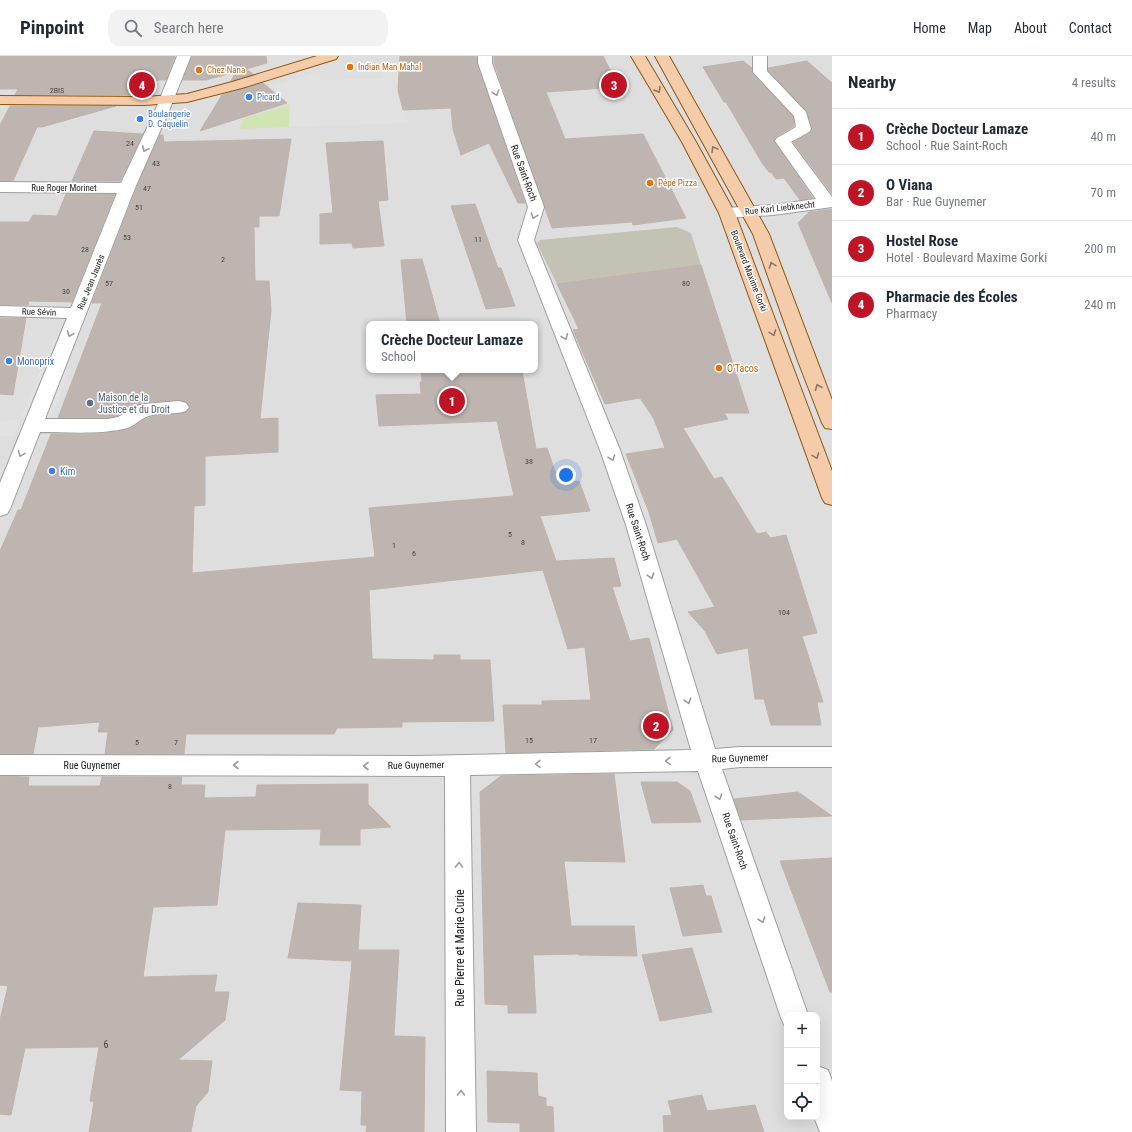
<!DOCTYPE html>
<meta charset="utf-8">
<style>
:root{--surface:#fff;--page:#f2f2f3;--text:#1f2937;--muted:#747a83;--line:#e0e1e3;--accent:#bf1326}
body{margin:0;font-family:"Roboto Condensed",sans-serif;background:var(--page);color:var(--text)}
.controls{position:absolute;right:12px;bottom:12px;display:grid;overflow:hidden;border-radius:8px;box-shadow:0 4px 16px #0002}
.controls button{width:36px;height:36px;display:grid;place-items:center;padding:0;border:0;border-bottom:1px solid var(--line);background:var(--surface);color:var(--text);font:20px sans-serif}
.you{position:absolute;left:566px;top:419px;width:14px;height:14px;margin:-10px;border:3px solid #fff;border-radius:50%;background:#1a73e8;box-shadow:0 0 0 6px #1a73e833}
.badge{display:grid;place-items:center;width:26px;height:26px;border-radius:50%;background:var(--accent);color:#fff;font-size:13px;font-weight:700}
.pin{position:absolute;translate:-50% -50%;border:2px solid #fff;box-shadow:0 1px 4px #0006}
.popup{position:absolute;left:366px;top:265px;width:172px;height:52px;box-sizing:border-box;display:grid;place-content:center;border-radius:8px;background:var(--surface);filter:drop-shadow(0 1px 3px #0005);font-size:13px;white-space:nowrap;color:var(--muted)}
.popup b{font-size:15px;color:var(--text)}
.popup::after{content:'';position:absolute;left:50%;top:100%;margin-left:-8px;border:8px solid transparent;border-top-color:var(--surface)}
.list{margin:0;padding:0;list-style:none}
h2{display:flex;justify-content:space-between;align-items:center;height:52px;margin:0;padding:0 16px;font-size:17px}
h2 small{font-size:13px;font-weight:400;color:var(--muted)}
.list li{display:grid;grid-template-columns:26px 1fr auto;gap:12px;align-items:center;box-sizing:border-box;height:56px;padding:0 16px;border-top:1px solid var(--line)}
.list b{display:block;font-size:15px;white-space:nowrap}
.list p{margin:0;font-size:13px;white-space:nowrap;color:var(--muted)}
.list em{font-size:13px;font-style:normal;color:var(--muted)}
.icon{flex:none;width:22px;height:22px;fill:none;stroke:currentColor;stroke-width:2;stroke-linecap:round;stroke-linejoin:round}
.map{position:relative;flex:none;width:832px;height:1076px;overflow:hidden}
header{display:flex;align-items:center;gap:24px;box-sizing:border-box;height:56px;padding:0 20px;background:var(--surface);border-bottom:1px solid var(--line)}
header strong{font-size:19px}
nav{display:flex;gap:22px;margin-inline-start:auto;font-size:14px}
.search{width:280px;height:36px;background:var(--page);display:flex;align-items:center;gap:10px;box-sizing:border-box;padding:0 14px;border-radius:12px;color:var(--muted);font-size:15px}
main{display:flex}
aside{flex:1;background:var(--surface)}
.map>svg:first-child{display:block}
.residential{fill:#dfdede;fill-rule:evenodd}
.construction{fill:#c4c2b4}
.grass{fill:#d1e5b3}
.parking{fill:#e1e1e1}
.building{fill:#beb5b1;stroke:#c1b3ac}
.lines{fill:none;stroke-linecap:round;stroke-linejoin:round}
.minor-casing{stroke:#9e9e9e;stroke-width:2}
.major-casing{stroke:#8f560e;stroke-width:2}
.minor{fill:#fff;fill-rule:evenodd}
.major{fill:#f4ccaa;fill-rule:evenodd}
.oneway{stroke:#8a7666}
.oneway2{stroke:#9b9b9b}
.food-dot{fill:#e8710a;stroke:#fff;stroke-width:1.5}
.shop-dot{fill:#3f7fe0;stroke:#fff;stroke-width:1.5}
.service-dot{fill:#5c6f8a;stroke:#fff;stroke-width:1.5}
.labels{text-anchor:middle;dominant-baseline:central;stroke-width:3;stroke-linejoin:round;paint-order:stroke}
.number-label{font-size:8px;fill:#484645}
.far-food-label{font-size:9px;fill:#c56008;stroke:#fff;text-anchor:start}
.far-shop-label{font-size:9px;fill:#366cbe;stroke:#fff;text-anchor:start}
.far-street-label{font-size:9px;fill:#212121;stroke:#fff}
.street-label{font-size:10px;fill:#212121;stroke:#fff}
.shop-label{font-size:10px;fill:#366cbe;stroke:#fff;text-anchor:start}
.food-label{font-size:10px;fill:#c56008;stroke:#fff;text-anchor:start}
.service-label{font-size:10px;fill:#4e5e75;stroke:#fff;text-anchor:start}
.near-number-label{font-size:10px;fill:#484645}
.near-street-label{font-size:12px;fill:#212121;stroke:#fff}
</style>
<header>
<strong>Pinpoint</strong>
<div class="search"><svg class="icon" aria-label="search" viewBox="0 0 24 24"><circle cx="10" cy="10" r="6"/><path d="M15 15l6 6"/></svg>Search here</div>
<nav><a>Home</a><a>Map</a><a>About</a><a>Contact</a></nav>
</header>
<main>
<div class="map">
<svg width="832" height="1076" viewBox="0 0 832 1076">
<rect width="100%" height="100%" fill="#f0ede8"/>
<path class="residential" d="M0,0H832V1076H0ZM369,268H535V314H369ZM787,959H817V1061H787Z"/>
<path class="construction" d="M677,171L691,177L701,209L557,228L537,188L540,184Z"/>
<path class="grass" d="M290,49L289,71L240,73L243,65L242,63Z"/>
<path class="parking" d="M401,8L398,34L408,67L289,71L290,49L268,31L321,15L320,24L383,22L382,13H390Z
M54,283H61L28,362H20Z
M63,313H71L52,361L43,360Z
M20,363L14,380H0V365Z"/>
<path class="building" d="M0,0H175L166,24H157L155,30L129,39H15L18,33H0Z
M192,0H266L267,7L246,13L253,18L231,25L236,16L206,24H183Z
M400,0H476L477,7L525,147H518L489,87L461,99L453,73L451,52L403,54L398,34Z
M494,0H603L619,31L546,36L565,83L643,78L686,162L633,169L632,166L552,172L494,7Z
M743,5L752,12V17L793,61L794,70L776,81L774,85L813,142L800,144L784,122L776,123L771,116H769L762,107L726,46H724L703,11Z
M807,5L832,27V138L793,86L810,77L812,74L807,56L768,14V12Z
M263,27L287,47L200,75L222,39Z
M10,50H116L42,71H37L13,125H0V69Z
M94,75L143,78L120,125H72Z
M160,79H163L164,86L291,83L279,160H259V171H254L255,225H269L271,254L260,363L278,362V396L205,400V449L194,450L192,517L375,501L369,452L514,440L497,365L379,370L376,339L421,338L420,326H422L421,314H455V318L522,315L536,393L547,392L559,427L579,425L590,455L540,460L556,505L614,502L621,530L612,531L630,585L649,582L673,674L654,693L506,697L503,649H542V645L591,644L585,591L568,593L543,514L369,534L372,603L434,604V599H460V604H490L494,665L402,666V671L337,672L334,678H186L184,698H105L108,676H98L100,666L38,671L33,698H0V495L18,454H21L51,378H96L118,376L131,372L144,364L154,360L186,356L190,351L186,346L179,344L144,347L136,349L117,360L108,362H58L102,247H92L136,133Z
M383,85L388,144L378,145L384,190L353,192L352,187L320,188V158L333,157L326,87Z
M66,138H115L72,246L29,245L28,249H0V166H29L33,159L57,160Z
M475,148L498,212H501L515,250L486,253L451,150Z
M832,153V247L798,167L809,156Z
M422,203L440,268H407L401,204Z
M701,209L749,357H724L728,363L683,372L714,423L722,421L757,478L766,476L770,482L786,479L817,577L802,580L823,646H817L821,669H771L764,643H755L748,592L717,598L705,575L688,556L715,551L677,483L658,487L649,456L626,398L665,392L654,363L640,342L605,348L573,274L579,273L557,228Z
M0,262H26L13,339L0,338Z
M614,718L625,806L564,805L571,870H634L637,900L579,899V898L533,899L536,957H508V949L485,948L480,736L501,720Z
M0,720L29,721L28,730H100L102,721H182L181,729H205L204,742L256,741L257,729L368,728V748L391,771L360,773V789H320L321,773L225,774L217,849L153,851L143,921L217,919L214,936H229L225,964L178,1004L212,1005L208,1036L196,1050L191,1076H89L94,1046L90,1045L99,991L25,992L11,1059L0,1058V964L8,930L0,929Z
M641,726H677L690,735L701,766L652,767Z
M798,736L832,760L741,764L734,743Z
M832,802V936H830L780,805Z
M703,829L706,840H711L722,876L683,880L670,832Z
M298,847L361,849L358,894H399L394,980L425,981L424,1076H366L367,1069H361L362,1035L340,1034L352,905L288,902Z
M692,892L712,956L660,965L642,899Z
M487,1015L537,1017L538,1040L546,1042V1050L553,1051L554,1076H520V1067L488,1066Z
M702,1039L707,1055L755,1049L764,1076H664L663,1060L672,1059L668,1045Z"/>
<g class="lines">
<g class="minor-casing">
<path id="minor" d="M177,0H191L169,55L135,132L45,363H108L118,361L137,350L144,348L179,345L186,347L189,351L186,355C174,359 160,356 149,360C141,362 135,370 127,372C103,379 66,376 40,376L10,453L7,458L0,460V427L67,262L0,260V250L71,252L117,137L0,136V126L121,127L155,55Z
M478,0H492V7L544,151L534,184L620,394L646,469L715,693L740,691H832V711H740L722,713L808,959H787V970L784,969L780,959L698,715L470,719L476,1076H446L445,720L0,719V699L419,700L691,694L626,469L600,394L518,184L528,151L478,7Z
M753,0H767V15L806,56L811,73L809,76L791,86L832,141V151L773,159L727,162L721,160L719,157L721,154L727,152L773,149L816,143L775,85L777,82L796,71L794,60L753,16Z
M817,1010L828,1014L832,1025V1076H820L814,1061H817Z"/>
</g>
<g class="major-casing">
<path id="major" d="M317,0H338L336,3L242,32L187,46L144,49L0,48V40L144,41L187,38L232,26Z
M631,0H645L696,86L735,157L832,415V449L825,447L822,442L719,157L682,86Z
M655,0H669L769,178L832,344V373L825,372L822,367L798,305L753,178Z"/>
</g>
<use href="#minor" class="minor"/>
<use href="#major" class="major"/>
</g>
<defs><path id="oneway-chevron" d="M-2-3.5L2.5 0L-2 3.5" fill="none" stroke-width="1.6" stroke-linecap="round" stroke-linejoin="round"/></defs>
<g class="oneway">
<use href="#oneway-chevron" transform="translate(658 34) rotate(60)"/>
<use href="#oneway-chevron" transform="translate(714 93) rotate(-121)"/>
<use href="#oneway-chevron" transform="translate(772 209) rotate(-110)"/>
<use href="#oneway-chevron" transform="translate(773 277) rotate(70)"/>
<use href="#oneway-chevron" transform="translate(818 331) rotate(-112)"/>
<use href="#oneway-chevron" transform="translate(816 400) rotate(70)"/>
</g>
<g class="oneway2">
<use href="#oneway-chevron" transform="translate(496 37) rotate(71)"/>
<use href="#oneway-chevron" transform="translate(145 93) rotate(114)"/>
<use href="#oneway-chevron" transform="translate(534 160) rotate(108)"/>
<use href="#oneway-chevron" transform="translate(70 278) rotate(112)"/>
<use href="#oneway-chevron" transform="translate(565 281) rotate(68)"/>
<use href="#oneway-chevron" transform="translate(21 398) rotate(111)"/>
<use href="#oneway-chevron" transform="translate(612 402) rotate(71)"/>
<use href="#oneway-chevron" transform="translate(651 520) rotate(73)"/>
<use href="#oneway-chevron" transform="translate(688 645) rotate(73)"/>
<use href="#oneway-chevron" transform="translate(668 705) rotate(179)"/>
<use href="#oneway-chevron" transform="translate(538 708) rotate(179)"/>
<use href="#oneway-chevron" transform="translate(236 709) rotate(-180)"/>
<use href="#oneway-chevron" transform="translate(366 710) rotate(-180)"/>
<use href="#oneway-chevron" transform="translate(719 741) rotate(71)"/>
<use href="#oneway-chevron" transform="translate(459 809) rotate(-90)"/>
<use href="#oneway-chevron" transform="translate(762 864) rotate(71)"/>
<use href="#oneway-chevron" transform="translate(461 1037) rotate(-90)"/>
</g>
<g class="food-dot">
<circle cx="350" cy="11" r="4"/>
<circle cx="199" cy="14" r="4"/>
<circle cx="650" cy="127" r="4"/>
<circle cx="719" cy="312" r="4"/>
</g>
<g class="shop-dot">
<circle cx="249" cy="41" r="4"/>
<circle cx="140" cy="63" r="4"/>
<circle cx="9" cy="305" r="4"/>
<circle cx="52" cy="415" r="4"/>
</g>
<circle class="service-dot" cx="90" cy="347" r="4"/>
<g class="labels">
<g class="number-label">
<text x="57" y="34">2BIS</text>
<text x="130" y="87">24</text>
<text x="156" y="107">43</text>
<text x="147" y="132">47</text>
<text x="139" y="151">51</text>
<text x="127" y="181">53</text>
<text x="478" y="183">11</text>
<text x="85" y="193">28</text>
<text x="223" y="203">2</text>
<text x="109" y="227">57</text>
<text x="686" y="227">80</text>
<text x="66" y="235">30</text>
<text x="529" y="405">38</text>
<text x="510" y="478">5</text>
<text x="523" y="486">8</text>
<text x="394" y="489">1</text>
<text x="414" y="497">6</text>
<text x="784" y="556">104</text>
<text x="529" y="684">15</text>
<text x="593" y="684">17</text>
<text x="137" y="686">5</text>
<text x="176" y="686">7</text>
<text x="170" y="730">8</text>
</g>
<g class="far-food-label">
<text x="358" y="11">Indian Man Mahal</text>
<text x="207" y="14">Chez Nana</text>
<text x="658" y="127">Pépé Pizza</text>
</g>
<g class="far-shop-label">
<text x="257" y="41">Picard</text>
<text x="148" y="58">Boulangerie<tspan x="148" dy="10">D. Caquelin</tspan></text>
</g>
<g class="far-street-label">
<text x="64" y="132">Rue Roger Morinet</text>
<text transform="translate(780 152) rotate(-6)">Rue Karl Liebknecht</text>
<text transform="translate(749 215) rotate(69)">Boulevard Maxime Gorki</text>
<text transform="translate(91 226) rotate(-68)">Rue Jean Jaurès</text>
<text transform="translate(39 256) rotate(2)">Rue Sévin</text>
</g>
<g class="street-label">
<text transform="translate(524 117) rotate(70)">Rue Saint-Roch</text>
<text transform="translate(638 476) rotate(72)">Rue Saint-Roch</text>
<text transform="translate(740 702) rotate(-2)">Rue Guynemer</text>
<text x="92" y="709">Rue Guynemer</text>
<text transform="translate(416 709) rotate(-1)">Rue Guynemer</text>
<text transform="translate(735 785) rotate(71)">Rue Saint-Roch</text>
</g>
<g class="shop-label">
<text x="17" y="305">Monoprix</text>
<text x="60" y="415">Kim</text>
</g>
<g class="food-label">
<text x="727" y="312">O'Tacos</text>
</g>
<g class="service-label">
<text x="98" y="341">Maison de la<tspan x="98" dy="12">Justice et du Droit</tspan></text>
</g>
<g class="near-number-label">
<text x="106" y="988">6</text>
</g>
<g class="near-street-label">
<text transform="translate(460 892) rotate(-90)">Rue Pierre et Marie Curie</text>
</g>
</g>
</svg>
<div class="controls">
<button>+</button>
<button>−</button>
<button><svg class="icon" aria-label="locate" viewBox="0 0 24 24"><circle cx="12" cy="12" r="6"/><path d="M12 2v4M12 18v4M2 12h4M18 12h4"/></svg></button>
</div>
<div class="you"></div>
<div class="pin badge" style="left:452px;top:345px">1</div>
<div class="popup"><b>Crèche Docteur Lamaze</b>School</div>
<div class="pin badge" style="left:656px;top:670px">2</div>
<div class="pin badge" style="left:614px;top:29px">3</div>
<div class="pin badge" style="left:142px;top:29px">4</div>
</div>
<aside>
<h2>Nearby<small>4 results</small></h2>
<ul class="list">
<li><span class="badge">1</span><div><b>Crèche Docteur Lamaze</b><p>School · Rue Saint-Roch</p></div><em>40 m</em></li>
<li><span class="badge">2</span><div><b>O Viana</b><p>Bar · Rue Guynemer</p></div><em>70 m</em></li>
<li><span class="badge">3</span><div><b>Hostel Rose</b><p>Hotel · Boulevard Maxime Gorki</p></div><em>200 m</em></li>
<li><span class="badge">4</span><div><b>Pharmacie des Écoles</b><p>Pharmacy</p></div><em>240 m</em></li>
</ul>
</aside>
</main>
